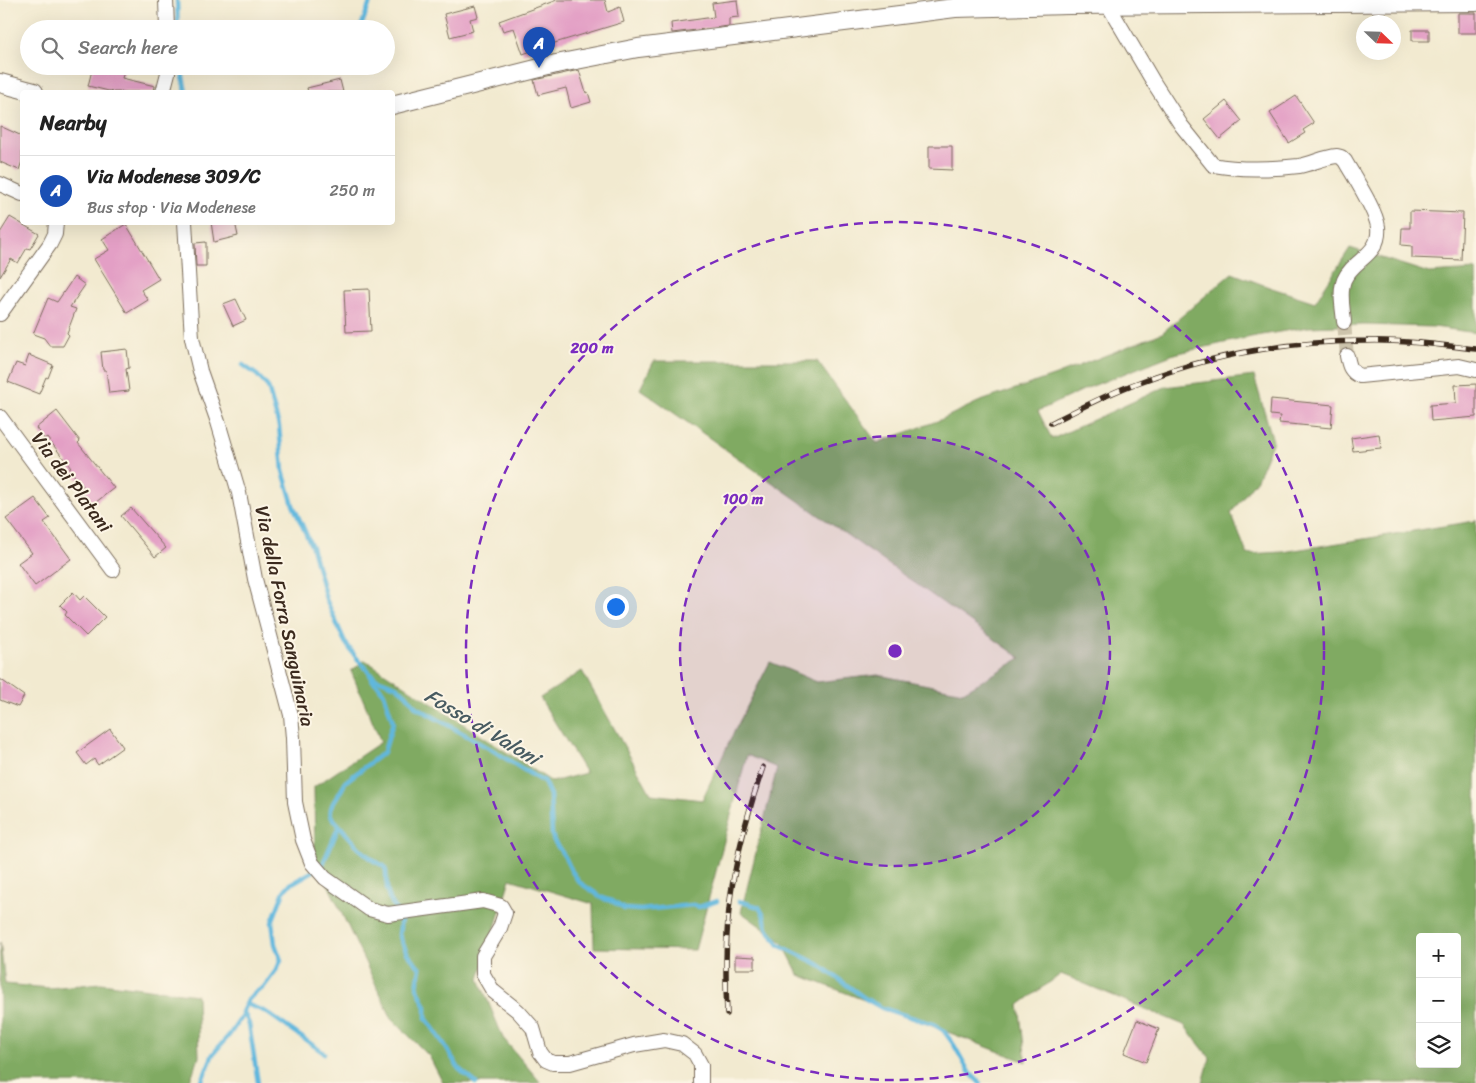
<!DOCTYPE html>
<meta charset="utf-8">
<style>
:root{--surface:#fff;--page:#f6f6f6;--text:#222;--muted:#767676;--line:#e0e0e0;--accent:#c8321e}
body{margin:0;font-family:Sriracha,sans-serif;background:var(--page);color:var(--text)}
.controls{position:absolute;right:15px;bottom:15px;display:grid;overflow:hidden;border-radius:5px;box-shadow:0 5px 20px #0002}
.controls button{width:45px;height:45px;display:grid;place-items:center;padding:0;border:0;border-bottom:1px solid var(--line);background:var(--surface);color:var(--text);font:25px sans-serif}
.compass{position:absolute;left:1356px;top:15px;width:45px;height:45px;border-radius:50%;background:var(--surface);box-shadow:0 5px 20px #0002;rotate:113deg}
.you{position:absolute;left:615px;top:606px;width:18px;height:18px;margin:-12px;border:4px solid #fff;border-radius:50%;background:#1a73e8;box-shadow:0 0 0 8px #1a73e833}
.badge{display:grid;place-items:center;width:32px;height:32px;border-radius:50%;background:var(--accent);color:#fff;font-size:16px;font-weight:700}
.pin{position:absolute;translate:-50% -41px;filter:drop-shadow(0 1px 2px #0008)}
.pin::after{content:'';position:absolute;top:26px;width:18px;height:15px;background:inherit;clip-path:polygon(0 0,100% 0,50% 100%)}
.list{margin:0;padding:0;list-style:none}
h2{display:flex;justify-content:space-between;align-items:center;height:65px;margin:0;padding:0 20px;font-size:21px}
h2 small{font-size:16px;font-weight:400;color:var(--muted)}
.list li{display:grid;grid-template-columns:32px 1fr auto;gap:15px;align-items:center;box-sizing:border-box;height:70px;padding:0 20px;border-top:1px solid var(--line)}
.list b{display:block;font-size:19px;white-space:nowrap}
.list p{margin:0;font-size:16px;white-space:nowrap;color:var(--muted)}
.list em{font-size:16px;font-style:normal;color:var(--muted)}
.icon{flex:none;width:28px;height:28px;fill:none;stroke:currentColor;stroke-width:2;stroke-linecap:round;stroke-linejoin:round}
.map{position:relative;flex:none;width:1476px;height:1083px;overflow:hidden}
.search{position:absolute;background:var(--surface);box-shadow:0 5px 20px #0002;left:20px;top:20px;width:375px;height:55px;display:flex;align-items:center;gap:12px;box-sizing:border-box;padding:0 18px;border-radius:28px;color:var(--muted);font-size:19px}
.panel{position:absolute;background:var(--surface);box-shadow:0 5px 20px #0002;left:20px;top:90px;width:375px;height:135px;border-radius:5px}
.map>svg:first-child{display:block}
.forest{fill:#80aa62;stroke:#5e6a40;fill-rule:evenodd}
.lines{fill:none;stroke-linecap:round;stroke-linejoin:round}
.stream{stroke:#61b7dd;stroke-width:4.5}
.building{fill:#e39fc5}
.minor-tunnel{stroke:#cdc4ac;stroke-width:14;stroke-dasharray:14 7;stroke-linecap:butt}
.minor-casing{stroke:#7b6d5c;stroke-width:16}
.tertiary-casing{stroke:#7b6d5c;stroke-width:20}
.minor{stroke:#fff;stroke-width:14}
.tertiary{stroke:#fff;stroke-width:18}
.rail-casing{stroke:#3b2a1e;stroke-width:5.5}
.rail{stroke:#fcf5e5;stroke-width:4;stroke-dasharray:11;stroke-linecap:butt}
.ring{fill:none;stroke:#7b2cbf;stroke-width:2.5;stroke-dasharray:9 6}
.labels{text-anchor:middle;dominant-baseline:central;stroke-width:4;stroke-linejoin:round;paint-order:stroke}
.street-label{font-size:19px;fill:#3b2a1e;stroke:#fcf5e5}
.water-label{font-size:20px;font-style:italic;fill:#485b61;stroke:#fcf5e5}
.centre{fill:#7b2cbf;stroke:#fcf5e5;stroke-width:2.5}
.ring-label{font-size:15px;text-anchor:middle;font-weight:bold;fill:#7b2cbf;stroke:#fcf5e5;stroke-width:4;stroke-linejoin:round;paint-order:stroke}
</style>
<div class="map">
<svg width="1476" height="1083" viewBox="0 0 1476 1083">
<rect width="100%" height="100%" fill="#fcf5e5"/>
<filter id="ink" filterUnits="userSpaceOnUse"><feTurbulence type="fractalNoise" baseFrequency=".02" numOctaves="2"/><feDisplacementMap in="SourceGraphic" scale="10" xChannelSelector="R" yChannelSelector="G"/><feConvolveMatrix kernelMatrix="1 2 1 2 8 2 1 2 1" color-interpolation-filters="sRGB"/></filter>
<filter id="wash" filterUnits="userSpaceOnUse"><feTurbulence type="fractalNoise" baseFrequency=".0096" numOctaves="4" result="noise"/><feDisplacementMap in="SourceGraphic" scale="20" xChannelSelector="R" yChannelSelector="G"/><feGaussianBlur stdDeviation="1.12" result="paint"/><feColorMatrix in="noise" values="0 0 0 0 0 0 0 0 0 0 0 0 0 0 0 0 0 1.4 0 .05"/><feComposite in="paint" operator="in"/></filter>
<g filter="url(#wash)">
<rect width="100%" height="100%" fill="#f2ead0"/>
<path class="forest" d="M1350,248L1429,273L1476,270V333L1434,327L1364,325L1308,327L1251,337L1174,354L1090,387L1038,411L1052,439L1165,387L1254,376L1273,441L1257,479L1231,513L1247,554L1283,552L1475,521L1476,519V1083H1203L1210,1058L1184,1025L1061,974L1019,1005L1026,1062L799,975L782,942L741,912L777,768L747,755L695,950L594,948L593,904L510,879L479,979L503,1038L541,1083H443L429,1056L392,1019L315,857L314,787L381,742L351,671L365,660L552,782L586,773L540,698L582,671L651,794L702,800L735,730L770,662L817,682L878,675L963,692L1021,658L640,389L654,361H817L877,443L940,420L978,402L1056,375L1162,333L1232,273L1269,287L1315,302ZM1420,937H1457V1064H1420Z
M0,942L5,984L49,988L101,983L197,995L199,1057L189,1083H0Z"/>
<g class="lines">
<path class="stream" d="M177,0L178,29
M360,29L371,0
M181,66L186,92
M243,365L257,375L268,387L279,426L283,471L293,505L312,547L326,599L333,615L345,642L355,656L369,672L373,681L379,686L384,694L393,722L384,752L345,782C342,794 328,803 331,816L360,849L374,861L384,866L386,871L387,889L389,898L401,918L399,935L407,953L420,968L417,987L426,1007V1018L444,1044L459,1069L476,1083
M372,675L375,678L396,686L406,694L416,707L494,751L540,780H543L550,795L552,835L554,841L565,857L571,870L579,882L604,899L612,901L624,909L641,910L693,905L699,907L717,901
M739,901L759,907L764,916L767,928L779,945L818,964L866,999L882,1008L933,1024L943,1030L954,1045L969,1072L980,1083
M246,1004L266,1012L324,1053
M243,1010L249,1024L258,1083
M201,1083L213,1054L230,1034L242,1016V1012L248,1000L256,992L263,988L277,969L281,960L275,944L272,922L284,891L289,885L322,866L339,826"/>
</g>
<g id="blocks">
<path class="building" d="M557,0H605L608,12L620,7L624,22L548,45L523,54L514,28L503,31L499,21Z
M737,0L739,17L729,18V26L672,33L671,23L714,17L712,3Z
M475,6L478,17L470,19L473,31L450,37L444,14Z
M1458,13H1476V33H1458Z
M1412,30H1429V41H1412Z
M93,66H126L122,78L155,86L154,92H113L88,86Z
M579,70L586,93L588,92L591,102L571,108L566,88L538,95L534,80Z
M340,80L343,92H308L307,88Z
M1296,96L1314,123L1303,130L1305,133L1289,143L1270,113Z
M1226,101L1242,121L1220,139L1204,119Z
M0,126L22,136V161L19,170L0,162Z
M929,146H952V170L929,169Z
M1410,211L1463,213L1461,260L1412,258V246L1401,245L1402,228H1410Z
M10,217L39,234L30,249L27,248L18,263L11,259L0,277V233Z
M211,222H235L238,236L214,242Z
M126,224L159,279L141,290L148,300L127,313L94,259L109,250L102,239Z
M206,242V266H196L195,243Z
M74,277L85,285L70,307L76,309L67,333L69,335L63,346H50L44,338L33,334L48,298L57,302Z
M369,289L371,331L346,332L344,290Z
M236,299L246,320L233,326L223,304Z
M127,349L129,368L126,369L129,391L109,393L106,370H103L101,352Z
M29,355L53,365L48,378L46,377L39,394L8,382L16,363L25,366Z
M1476,384V417L1431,421L1430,405L1456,403L1455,385Z
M1271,399L1333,405L1331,428L1279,423L1280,416L1270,415Z
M57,411L80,441L78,443L114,488L91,506L78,490L83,486L69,469L71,468L47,437L44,439L36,428Z
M1379,434L1381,448L1353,451L1351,438Z
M35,498L50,518L44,522L71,559L35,586L18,563L32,553L6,519Z
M131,508L166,548L155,557L121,516Z
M73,592L80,600L84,596L105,617L86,636L65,615L67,612L60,605Z
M0,679L24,696L18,707L0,700Z
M110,729L123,747L98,765L94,759L86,765L77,753Z
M735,956L755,957V969H735Z
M1137,1020L1159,1029L1146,1062L1124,1053Z"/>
</g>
</g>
<g filter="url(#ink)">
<use href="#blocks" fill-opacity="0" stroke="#7b6d5c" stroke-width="1"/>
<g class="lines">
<path class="minor-tunnel" d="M1344,322L1347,356"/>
<g class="minor-casing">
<path id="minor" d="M166,0L167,29
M1108,5L1154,83L1181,125L1213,165C1238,170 1274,169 1299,166C1312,164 1324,157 1337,156L1341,157L1345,161C1354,177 1376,210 1378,227C1381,255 1353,259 1344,280C1339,293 1343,309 1344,322
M163,92L168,73V66
M0,184L22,194
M185,222L192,338L200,371L218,422L239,493L255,579L291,715L293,738L295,802L303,840L312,863L325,878L369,909L388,914L483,901L501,906L505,913L500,928L483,956V974L493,991L518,1011L533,1028L540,1052L546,1060L553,1063H570L634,1045L664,1040L682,1044L695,1054L701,1065V1083
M0,314L50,244L55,234L56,222
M1347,356C1349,365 1350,372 1360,376L1459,366L1476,370
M0,417L113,570"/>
</g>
<g class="tertiary-casing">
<path id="tertiary" d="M0,83L34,92
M392,105L556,64L638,48L955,8L1069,5L1476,2"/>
</g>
<use href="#minor" class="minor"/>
<use href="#tertiary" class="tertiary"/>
<g class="rail-casing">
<path id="rail" d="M1051,423C1079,409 1107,394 1137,383C1210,355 1288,341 1366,341C1403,340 1440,345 1476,349
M727,1014C725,970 725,925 733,881C740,842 750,805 763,767"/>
</g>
<use href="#rail" class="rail"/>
</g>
</g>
<circle cx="895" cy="651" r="215" fill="#7b2cbf" fill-opacity=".12"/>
<g class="ring">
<circle cx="895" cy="651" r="215"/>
<circle cx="895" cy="651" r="429"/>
</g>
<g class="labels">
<g class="street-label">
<text transform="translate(72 482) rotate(53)">Via dei Platani</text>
<text transform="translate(285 616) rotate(78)">Via della Forra Sanguinaria</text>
</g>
<g class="water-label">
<text transform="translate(482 727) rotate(31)">Fosso di Valoni</text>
</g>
</g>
<circle cx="895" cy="651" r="8" class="centre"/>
<g class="ring-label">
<text x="592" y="353">200 m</text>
<text x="743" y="504">100 m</text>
</g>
</svg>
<div class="controls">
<button>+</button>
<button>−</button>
<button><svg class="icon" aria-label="layers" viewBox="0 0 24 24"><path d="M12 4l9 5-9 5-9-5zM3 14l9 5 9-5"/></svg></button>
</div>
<svg class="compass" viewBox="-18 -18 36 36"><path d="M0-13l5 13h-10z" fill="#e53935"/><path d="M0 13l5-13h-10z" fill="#767676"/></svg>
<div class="you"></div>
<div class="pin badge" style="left:539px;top:68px;background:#1a4fb4">A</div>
<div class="search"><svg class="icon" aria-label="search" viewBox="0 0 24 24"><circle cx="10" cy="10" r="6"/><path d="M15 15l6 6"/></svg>Search here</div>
<section class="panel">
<h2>Nearby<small></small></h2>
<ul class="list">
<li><span class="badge" style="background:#1a4fb4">A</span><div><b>Via Modenese 309/C</b><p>Bus stop · Via Modenese</p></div><em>250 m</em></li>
</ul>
</section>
</div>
